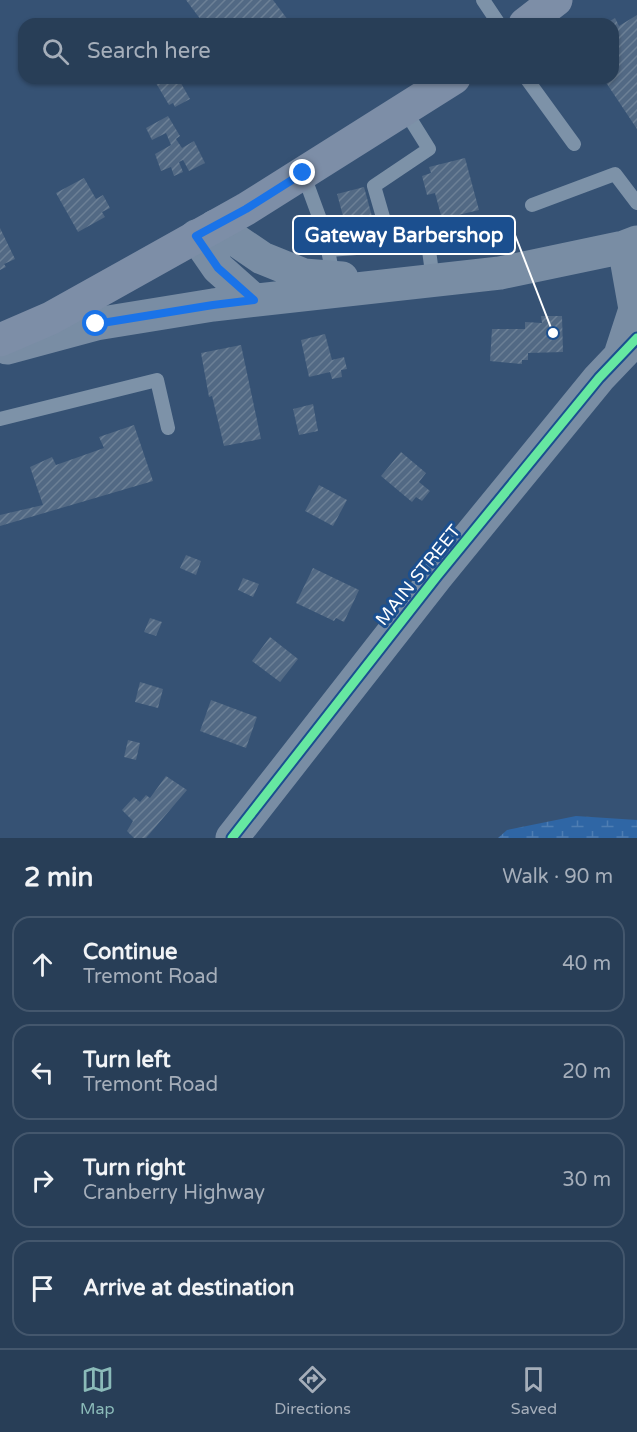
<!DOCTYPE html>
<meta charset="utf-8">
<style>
:root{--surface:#283e57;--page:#30455d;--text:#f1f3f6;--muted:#a5aeba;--line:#44576d;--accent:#8bbbb9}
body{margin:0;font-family:"Varela Round",sans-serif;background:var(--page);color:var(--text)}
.stop{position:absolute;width:18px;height:18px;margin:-14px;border:4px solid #1a73e8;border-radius:50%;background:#fff}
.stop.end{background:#1a73e8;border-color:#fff;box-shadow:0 2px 6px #0008}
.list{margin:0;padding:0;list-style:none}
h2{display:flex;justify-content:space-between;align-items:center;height:78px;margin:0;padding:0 24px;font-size:26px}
h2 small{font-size:20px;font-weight:400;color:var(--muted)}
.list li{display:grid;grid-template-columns:39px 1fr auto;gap:18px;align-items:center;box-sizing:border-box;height:96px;margin:0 12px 12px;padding:0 12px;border:2px solid var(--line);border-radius:18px}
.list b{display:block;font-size:22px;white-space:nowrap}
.list p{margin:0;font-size:20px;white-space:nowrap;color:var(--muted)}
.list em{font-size:20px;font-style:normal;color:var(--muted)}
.icon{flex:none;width:33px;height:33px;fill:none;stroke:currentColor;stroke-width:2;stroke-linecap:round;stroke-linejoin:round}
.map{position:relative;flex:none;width:637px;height:838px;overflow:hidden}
.search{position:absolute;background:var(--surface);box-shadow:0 2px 4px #0004;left:18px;right:18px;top:18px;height:66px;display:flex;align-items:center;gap:15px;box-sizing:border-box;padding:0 21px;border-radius:18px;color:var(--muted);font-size:22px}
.sheet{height:510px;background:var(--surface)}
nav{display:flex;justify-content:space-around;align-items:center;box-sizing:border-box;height:84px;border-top:2px solid var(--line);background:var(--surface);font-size:16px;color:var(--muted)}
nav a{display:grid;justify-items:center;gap:3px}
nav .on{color:var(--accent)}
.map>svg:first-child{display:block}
.wetland{fill:url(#wetland-marsh)}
.building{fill:url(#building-hatch)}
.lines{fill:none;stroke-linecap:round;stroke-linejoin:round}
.service{stroke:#7d92a8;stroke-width:14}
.secondary{stroke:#798da4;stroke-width:33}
.primary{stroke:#7d8ea7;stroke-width:33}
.cycleway-casing{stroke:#1b4f8f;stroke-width:13}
.cycleway{stroke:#66e7a1;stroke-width:9}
.route{stroke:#1a73e8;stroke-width:8}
.labels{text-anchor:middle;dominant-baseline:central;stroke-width:6;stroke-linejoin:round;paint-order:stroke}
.street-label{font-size:18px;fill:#fff;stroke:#1b4f8f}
.leader{fill:none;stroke:#fff;stroke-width:2}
.callout-dot{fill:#fff;stroke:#1b4f8f;stroke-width:2}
.callout{fill:#1b4f8f;stroke:#fff;stroke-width:2}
.callout-label{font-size:20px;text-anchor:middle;font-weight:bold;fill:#fff}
</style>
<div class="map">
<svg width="637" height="838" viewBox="0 0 637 838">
<defs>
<pattern id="wetland-marsh" width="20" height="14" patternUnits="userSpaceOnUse" patternTransform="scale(1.5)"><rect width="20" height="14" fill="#2f66a5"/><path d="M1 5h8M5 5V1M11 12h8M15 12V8" fill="none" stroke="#4e7db2"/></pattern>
<pattern id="building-hatch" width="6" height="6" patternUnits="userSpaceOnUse" patternTransform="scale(1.5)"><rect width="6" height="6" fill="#526984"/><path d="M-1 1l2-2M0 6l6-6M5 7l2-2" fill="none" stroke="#6c8096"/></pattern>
</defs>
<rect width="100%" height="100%" fill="#365274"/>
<path class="wetland" d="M576,816L637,820V838H498L507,830Z"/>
<path class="building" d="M186,0H273L291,24H204Z
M637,15V129L603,78H613V24H605L615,18L619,26Z
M153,78H178L190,99L175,107L173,103L169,105Z
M168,116L180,136L176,139L182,148L194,141L205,163L189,171L183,160L179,162L183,172L174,176L171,167L161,171L155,154L171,145L166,133L152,140L146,128Z
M465,158L479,210L442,219L435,193L427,195L422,176L431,173L429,167Z
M84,178L96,199L103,195L110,208L102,212L105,217L78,232L56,193Z
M364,187L376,231L349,238L337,194Z
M0,228L15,259L4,264L6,267L0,270Z
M541,316H562L563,352L528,353V360H522V364L490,361L492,329H525V322L542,323Z
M325,334L332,360L344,357L347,369L341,370L342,377L332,379L330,372L309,377L301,340Z
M241,345L261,439L224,446L212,396L209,397L201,353Z
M313,404L318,431L299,435L293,409Z
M134,425L153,481L0,526V515L43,505L30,467L52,457L56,465L104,448L99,437Z
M401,452L426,473L419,482L430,491L422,501L416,497L412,502L381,476Z
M319,485L347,500L333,526L305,511Z
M186,555L201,561L196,575L180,568Z
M313,568L359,590L344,622L336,618L334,621L296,603Z
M243,578L259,584L253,597L238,590Z
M150,618L162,622L156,636L144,632Z
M270,637L298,659L280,682L252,661Z
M140,682L163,689L158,708L135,702Z
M211,700L257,717L246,748L200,731Z
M128,740L140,743L136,760L124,757Z
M166,776L187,790L146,838H134L127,831L133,821L122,810L134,797L140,802L146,795L150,798Z"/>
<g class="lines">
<path class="service" d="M483,0L499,24
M526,78L574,144
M303,173L325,233L333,277
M532,205L615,174L637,203
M391,245L374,186L429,149L404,109
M328,250L428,243L433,280
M0,419L157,380L168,428"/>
<path class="secondary" d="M215,226L262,258L304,275L342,278
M196,236L218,268L254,300
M7,348L96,324L213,305L500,273L624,247L637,242
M620,355L635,309L624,247
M232,838L437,576L599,378L637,338"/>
<path class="primary" d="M525,24L556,0
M0,340L51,318L246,209L454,78"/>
<g class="cycleway-casing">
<path id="cycleway" d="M232,838L437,576L599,378L637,338"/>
</g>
<use href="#cycleway" class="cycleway"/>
</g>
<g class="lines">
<path class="route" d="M96,324L213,305L254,300L218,268L196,236L246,209L303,173"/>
</g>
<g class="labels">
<g class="street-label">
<text transform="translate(418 575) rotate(-51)">MAIN STREET</text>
</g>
</g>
<path class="leader" d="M553 333L515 235"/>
<circle class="callout-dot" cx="553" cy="333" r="6"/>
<rect class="callout" x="293" y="216" width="222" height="38" rx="6"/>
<g class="callout-label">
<text x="404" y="242">Gateway Barbershop</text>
</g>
</svg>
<div class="stop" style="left:96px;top:324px"></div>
<div class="stop end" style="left:303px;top:173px"></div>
<div class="search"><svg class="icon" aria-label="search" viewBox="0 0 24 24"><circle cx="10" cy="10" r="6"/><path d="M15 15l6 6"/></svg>Search here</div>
</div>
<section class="sheet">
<h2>2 min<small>Walk · 90 m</small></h2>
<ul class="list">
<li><svg class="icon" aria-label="ahead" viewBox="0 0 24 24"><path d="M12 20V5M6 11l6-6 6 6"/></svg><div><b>Continue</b><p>Tremont Road</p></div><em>40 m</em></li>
<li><svg class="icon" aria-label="left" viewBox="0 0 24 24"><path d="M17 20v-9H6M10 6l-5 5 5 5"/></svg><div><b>Turn left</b><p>Tremont Road</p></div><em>20 m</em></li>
<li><svg class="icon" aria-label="right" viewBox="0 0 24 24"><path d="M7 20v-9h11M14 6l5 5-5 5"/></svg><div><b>Turn right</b><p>Cranberry Highway</p></div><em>30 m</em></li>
<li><svg class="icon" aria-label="arrive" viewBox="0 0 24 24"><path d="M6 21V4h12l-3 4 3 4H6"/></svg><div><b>Arrive at destination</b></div></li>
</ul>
</section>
<nav>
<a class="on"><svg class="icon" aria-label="map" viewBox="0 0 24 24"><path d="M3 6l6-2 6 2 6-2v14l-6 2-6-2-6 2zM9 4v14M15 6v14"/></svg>Map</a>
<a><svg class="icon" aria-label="directions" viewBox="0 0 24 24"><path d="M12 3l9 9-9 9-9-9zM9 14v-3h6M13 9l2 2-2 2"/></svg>Directions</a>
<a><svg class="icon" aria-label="saved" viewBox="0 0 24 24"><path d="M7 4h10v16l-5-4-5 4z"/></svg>Saved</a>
</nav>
